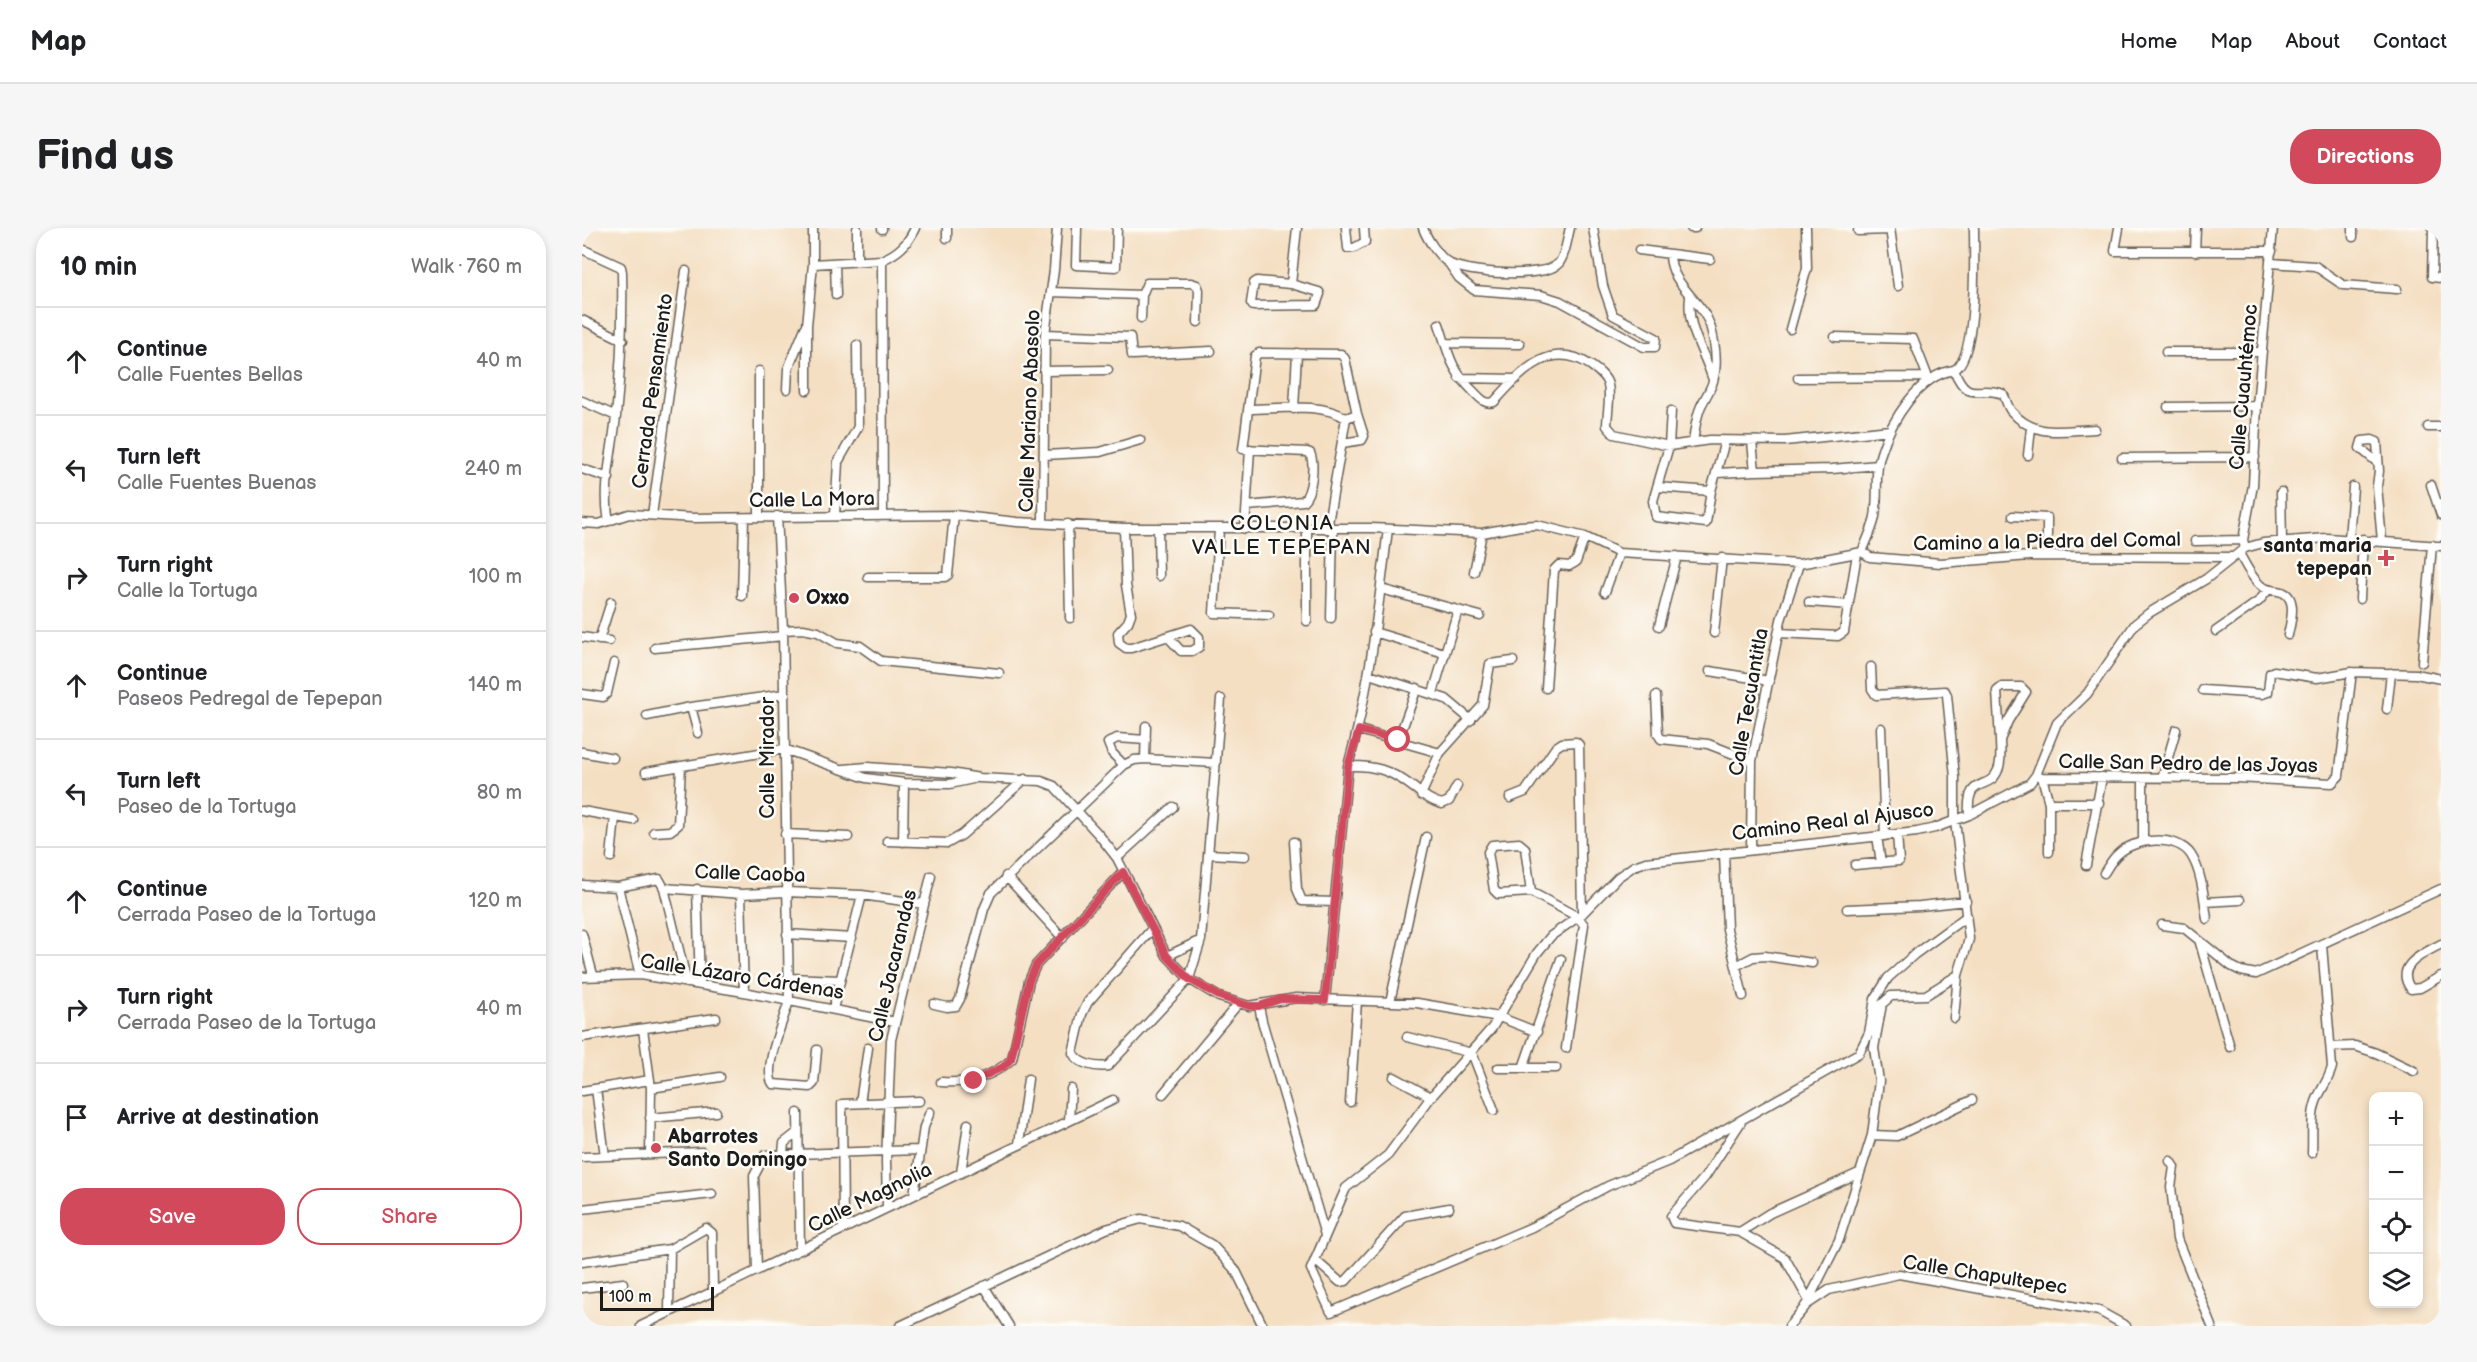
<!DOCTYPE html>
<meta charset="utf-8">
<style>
:root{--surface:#fff;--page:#f6f6f6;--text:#202124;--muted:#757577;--line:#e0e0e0;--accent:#d1495b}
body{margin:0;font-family:"Balsamiq Sans",sans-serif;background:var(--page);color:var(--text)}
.controls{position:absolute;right:18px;bottom:18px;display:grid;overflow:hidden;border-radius:12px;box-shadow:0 3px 9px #0003}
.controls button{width:54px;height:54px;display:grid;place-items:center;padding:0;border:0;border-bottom:2px solid var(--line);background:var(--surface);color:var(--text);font:30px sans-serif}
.scale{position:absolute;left:18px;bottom:15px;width:114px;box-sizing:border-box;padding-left:6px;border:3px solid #1c1c1c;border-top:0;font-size:16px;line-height:21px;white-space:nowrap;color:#1c1c1c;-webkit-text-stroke:4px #fdfcf7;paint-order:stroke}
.stop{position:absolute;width:18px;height:18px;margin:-14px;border:4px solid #d1495b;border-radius:50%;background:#fff}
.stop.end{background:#d1495b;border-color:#fff;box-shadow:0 2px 6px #0008}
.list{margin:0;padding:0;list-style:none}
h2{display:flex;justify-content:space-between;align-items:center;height:78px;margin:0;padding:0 24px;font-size:26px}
h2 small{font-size:20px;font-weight:400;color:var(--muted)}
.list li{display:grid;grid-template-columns:39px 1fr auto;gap:18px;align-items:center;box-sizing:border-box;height:108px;padding:0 24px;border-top:2px solid var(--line)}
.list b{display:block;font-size:22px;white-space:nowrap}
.list p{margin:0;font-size:20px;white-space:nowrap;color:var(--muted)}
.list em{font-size:20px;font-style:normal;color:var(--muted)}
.actions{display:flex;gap:12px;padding:18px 24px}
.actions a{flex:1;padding:14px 0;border:2px solid var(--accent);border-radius:24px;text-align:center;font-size:21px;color:var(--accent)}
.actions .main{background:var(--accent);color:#fff}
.icon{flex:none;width:33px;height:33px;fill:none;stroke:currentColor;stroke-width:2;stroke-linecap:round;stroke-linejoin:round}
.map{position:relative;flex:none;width:1859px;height:1098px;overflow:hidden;border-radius:24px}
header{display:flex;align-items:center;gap:36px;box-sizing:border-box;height:84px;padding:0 30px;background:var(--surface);border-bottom:2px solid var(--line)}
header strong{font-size:28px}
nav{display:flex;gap:33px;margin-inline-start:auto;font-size:21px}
.intro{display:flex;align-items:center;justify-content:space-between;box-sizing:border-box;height:144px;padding:0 36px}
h1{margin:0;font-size:42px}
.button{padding:15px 27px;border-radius:24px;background:var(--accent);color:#fff;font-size:21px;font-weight:700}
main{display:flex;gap:36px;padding:0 36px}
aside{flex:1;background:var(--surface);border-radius:24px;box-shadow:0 3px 9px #0003}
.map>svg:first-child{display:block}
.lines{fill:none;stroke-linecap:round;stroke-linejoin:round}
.minor-casing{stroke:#686056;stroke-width:11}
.minor{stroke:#fff;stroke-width:8}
.route{stroke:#d1495b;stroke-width:8}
.poi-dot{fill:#d1495b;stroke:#fdfcf7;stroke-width:2}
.labels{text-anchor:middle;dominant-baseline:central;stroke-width:5;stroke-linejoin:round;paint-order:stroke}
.street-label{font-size:20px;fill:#1c1c1c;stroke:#fdfcf7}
.poi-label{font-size:20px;font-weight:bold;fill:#1c1c1c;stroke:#fdfcf7;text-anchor:start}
.neighbourhood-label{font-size:21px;letter-spacing:1.5px;fill:#1c1c1c;stroke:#fdfcf7}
</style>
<header>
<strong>Map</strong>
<nav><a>Home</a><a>Map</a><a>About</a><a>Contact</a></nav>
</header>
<div class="intro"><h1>Find us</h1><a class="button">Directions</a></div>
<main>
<aside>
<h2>10 min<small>Walk · 760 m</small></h2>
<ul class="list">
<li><svg class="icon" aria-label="ahead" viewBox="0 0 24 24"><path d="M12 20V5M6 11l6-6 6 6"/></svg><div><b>Continue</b><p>Calle Fuentes Bellas</p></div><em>40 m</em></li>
<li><svg class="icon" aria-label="left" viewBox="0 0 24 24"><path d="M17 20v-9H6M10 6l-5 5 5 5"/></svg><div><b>Turn left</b><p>Calle Fuentes Buenas</p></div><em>240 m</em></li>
<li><svg class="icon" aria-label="right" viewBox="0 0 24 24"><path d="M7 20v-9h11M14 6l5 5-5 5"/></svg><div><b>Turn right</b><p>Calle la Tortuga</p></div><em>100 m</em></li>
<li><svg class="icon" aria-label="ahead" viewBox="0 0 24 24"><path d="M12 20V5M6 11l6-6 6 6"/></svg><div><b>Continue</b><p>Paseos Pedregal de Tepepan</p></div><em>140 m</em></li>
<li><svg class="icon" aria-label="left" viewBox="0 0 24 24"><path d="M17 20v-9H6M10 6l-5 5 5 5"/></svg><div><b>Turn left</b><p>Paseo de la Tortuga</p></div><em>80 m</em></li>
<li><svg class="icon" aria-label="ahead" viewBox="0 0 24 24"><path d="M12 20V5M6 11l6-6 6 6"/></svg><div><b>Continue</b><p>Cerrada Paseo de la Tortuga</p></div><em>120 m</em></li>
<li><svg class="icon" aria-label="right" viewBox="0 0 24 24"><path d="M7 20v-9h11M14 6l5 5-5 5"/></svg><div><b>Turn right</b><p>Cerrada Paseo de la Tortuga</p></div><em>40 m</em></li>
<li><svg class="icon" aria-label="arrive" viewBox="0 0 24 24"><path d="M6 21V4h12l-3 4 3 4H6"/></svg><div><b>Arrive at destination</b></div></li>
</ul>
<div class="actions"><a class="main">Save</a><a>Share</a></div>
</aside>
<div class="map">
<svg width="1859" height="1098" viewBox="0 0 1859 1098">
<rect width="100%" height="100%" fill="#fdfcf7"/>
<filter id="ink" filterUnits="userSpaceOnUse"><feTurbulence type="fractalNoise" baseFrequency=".0167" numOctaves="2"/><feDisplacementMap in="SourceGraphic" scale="12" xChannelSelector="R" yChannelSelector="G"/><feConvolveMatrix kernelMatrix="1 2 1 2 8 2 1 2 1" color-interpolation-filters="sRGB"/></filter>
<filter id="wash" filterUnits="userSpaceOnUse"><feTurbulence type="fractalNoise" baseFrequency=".008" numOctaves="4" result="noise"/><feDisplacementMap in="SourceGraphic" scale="24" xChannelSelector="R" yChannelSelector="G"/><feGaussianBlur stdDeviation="1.35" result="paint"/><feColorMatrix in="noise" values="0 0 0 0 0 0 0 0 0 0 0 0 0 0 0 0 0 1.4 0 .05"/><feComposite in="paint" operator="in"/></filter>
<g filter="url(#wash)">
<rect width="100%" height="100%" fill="#f4dfc2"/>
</g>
<g filter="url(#ink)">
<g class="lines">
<g class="minor-casing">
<path id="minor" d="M365,0V10
M495,0L494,37L534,39L535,0
M764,0L766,20H772L783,14L782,0
M841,0C845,11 855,26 865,34C882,46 963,51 977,35C984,26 985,11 988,0
M1109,0H1113
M1308,0L1316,58
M1537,0L1533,23H1690
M1771,0V9
M1851,0L1850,49L1859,50
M300,1V0
M1276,3L1308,2
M0,21L39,39L40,44C41,92 39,140 34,188C31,221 20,260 27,293
M1057,22L1128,31
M1613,24L1614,0
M1088,26C1088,57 1119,71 1128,97C1133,114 1136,136 1131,153C1129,161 1123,170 1119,178C1114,189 1113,202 1111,214
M275,33V1
M866,34L877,50L892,62L959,67L978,73L1062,119H1073L1074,110L1031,87L1021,58L1011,0
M253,35L254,67
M1689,35L1733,38L1761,57L1815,61
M231,36L300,32
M709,56L737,64L738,66L734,77L671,78L669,75L672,55L675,53L709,56L715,0
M469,64L560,67
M1108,70C1104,99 1122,123 1130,149
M559,90L560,67L565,55H609L615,57L617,62L616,94
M0,92L41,112
M857,96C867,126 868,141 892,164C898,170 903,177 912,174C938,146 967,110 1008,137C1015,142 1024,148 1026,157C1029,169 1025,186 1025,198L1032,206L1087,218L1128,212L1203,213L1308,202
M1208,101L1225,40L1224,0
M463,106L548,109L550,127L629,123
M1253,109L1331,111L1347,152
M863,115L938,116
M1584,124H1680
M1372,142C1387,177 1395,156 1421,166C1424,171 1425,178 1429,183C1453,211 1481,202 1513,201
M1372,142C1396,130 1392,26 1392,0
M177,143V289
M462,143L526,142
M877,150L934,151
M1216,150L1346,149
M205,161L206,141L223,100
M225,162V97L231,36V0
M0,173L34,188
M1586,179L1675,178
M712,181L715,125
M1089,183L1087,218L1071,273L1074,289L1124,295L1129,263L1143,213
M1846,199H1859
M1170,214L1173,243L1250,241L1296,237
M760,215L780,212L782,208L775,186
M463,227L518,224L558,212
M1446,227L1449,200
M1540,230L1673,229
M1796,235L1778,220L1780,213L1790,212L1795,214L1797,243L1795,258L1800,313
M0,241L27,250
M1135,245L1173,243
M1849,257L1859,287
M1075,259L1129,263
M1699,264L1700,314
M665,278L721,273C730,265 733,236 728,225L725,224L661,221L673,128L677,125L759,126L763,131L775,186L764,190C738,174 698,181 667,181
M70,287L104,43
M253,287L256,234L276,199L275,117
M195,288L201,402L207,773C202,791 180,841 191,856L228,859L232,855L235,822
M301,288L300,32C316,25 326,16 333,0
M1431,288L1465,290V328
M461,294L463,106L472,42L475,0
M0,295L17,296L47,286L112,290L372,287L435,294L542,300H789L900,305L938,298L955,297L1003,309L1037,325L1217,336L1280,324
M486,296L488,390
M542,300L544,357L549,386L546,394L536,405L537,415L544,420H549L609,401L617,409V419L610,423H599L586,409
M576,300L577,348
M637,301L632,385L687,387
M663,301L668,221
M745,301L764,190
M1767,311L1771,259
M1613,313L1661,312
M1663,320L1661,312L1671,257L1675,178L1691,0
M1280,324L1288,329L1359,335L1448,328L1652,329
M1280,324C1284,314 1289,304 1292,293C1298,271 1291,247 1299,225C1309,193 1337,147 1372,142
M1657,325C1663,336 1669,349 1678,357C1683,362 1689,362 1696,363C1717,366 1709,393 1706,407
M892,344L900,305
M286,349H363L366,347L372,287
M799,361L898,388
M1023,364L1037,325
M160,368L162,290
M1778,371L1781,311
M1227,374L1267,377
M749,390L751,301
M725,393V301
M1077,398L1095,328
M201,402L221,401L236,404L255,415L278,418L299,433L417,445
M1634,403L1677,373L1686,362
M792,404L862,425
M1132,405L1140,330
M1197,405L1256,408L1262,404L1275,326
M0,409L27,413
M17,412L29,374
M73,420L201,408
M1840,434L1850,317
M1128,443L1187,453
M787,446L864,471L889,492
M1420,459H1439L1444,464L1426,493L1418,512L1415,463Z
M964,460L972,342L977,337L987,338L994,334L1003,309
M1621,462L1680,466L1686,464L1688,445L1692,443L1735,450L1770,444L1834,446L1859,451
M851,465L876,382
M0,466L21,469L25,465L32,435
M1074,468L1076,506L1079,511L1126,516L1170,533
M109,479L116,505
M1805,481L1809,445
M65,488L109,479L203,466
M1299,500L1303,608
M777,502L858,525L901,477L908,436L931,433
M816,512L835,460
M0,524L31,530
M563,531L564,498
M542,537L530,525L526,515L535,510L564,512
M766,538C791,537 808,542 828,557C839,565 847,573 860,576L867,573L875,558
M262,541L285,539L369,545L397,550L459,553L472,558L517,607L535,630L585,728L607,751L637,769L667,778L714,770L835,775L917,789L955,804
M64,544L202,521L284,550L322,555L368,556L391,551
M1454,547L1460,549L1654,550L1750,555L1757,548L1770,444
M1460,549L1467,575
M1580,550L1594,502
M839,567L858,525
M928,570L943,564L974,519L980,515L994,514L997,517L1000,686
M0,583L51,592
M1387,587C1384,545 1407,565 1416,542C1420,533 1418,522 1418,512
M72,604L88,603L96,597L99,538
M203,606L266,609
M1295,608L1299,635
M305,613L366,615L380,607L443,551
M321,614L322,555
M712,614L715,661L720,673L753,674
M1561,614V550
M937,615L943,620L949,664L916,666L912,662L906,624L910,617Z
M1169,622L1170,533L1199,392L1217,336
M1467,624V575H1517
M1142,625L1145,701L1161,768
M627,626L663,628
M29,629L33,589
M535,630L591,579
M1273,637L1317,633L1315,606
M1504,637L1520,549
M1522,645C1526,639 1530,631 1536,626C1552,610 1595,606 1609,627C1620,644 1622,671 1625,691
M424,648L481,710
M0,657L36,659L77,651L82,660L159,666L204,664L280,667L342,676
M36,659L58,747
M82,660L105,755
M115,661L118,757
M949,664L996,689L1002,697L984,820
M159,666L162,764
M1623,674L1658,672
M1265,681L1338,678L1384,673
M1385,688L1333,726L1306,750L1293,771L1287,805L1277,825L1087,933L1026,958L950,999L749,1084L729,1041L764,960L806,927L849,869L910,800L955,725L969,708L1000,686L1036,649L1052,638L1064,634L1335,604L1353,600L1387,587L1448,555L1454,547L1475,495L1505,466L1553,396L1567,385L1624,351L1663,320L1681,315L1745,310L1859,318
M1580,697L1602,700L1649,738L1659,743L1674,746L1859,661
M570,701L506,774L500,786L491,825C496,836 514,840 526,838L607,751L619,712L639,471
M0,706L11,747
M205,706L270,710
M1618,715L1648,819
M1859,716C1843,725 1811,737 1829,761L1838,760L1859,748
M585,728L619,712
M1154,738L1171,729L1183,728L1230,735
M0,749L58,747L162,764L313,794
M207,750L258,752
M743,772L766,538C788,461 796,380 806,301
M808,774L844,609
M352,776L365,779L374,778L378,771L402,681L409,665L542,537L552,532L563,531L634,535
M677,778L680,793L743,1007
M251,781L280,667
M1372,790L1376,747
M61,801L69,860L68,926
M0,809L134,790
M825,809L890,825L912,882
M1749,819L1773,818L1794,825L1832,843
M916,840H974
M941,840L979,731
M812,849L849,869
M359,854C386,856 409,850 430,831L447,753L454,737L541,644
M69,860L138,849
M14,861L23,928
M0,863L68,852
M581,866L656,776
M768,874L775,773
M278,875L286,820
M216,885L218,1022
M68,890L134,884
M487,892L489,861
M1159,894L1123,949L1089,988L1092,995L1158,1004L1203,1030L1226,1071
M1290,907L1315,908L1390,872
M437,916L446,851
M201,925L202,915L216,904
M1730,925C1731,907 1728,885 1736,869C1741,858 1747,851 1750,839L1740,717
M0,929L120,924
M1588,933L1592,939L1589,959L1595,1011L1630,1098
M379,945L386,896
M332,967L342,899L348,884
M305,979L304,933L309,812L349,648
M0,981L130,966
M261,1000L260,876L337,873
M1158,1004L1188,985L1277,945
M734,1033L758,1054L764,1053L823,988L867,980
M0,1034L88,1021L124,1000L130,1005L131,1062
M175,1042L172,948L183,927L337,922
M402,1058L427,1098
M0,1060L41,1055
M1223,1078L1247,1062L1317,1046L1517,1083L1544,1098
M87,1083L88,1021
M59,1098L531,872
M318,1098L524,1001L559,991L597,998L630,1017L654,1043L681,1098
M1207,1098L1223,1079L1257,1012L1290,907L1297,853L1292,820L1300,776L1309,768L1344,767L1376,747L1387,711L1373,593V549L1365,467L1363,463L1294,467L1290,461L1289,439"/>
</g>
<use href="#minor" class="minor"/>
</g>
</g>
<g class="lines" filter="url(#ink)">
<path class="route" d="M392,853L421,839L429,831L447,753L454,737L541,644L585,728L607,751L637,768L667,778H677L699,771L743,772L766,538L777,502L816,512"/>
</g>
<g class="poi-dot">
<path d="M1801 321h6v6h6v6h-6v6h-6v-6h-6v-6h6z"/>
<circle cx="212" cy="370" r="6"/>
<circle cx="74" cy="920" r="6"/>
</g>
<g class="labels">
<g class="street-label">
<text transform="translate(1662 159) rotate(-85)">Calle Cuauhtémoc</text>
<text transform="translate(71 163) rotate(-82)">Cerrada Pensamiento</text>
<text transform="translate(448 183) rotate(-88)">Calle Mariano Abasolo</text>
<text transform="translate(230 272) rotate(-1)">Calle La Mora</text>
<text transform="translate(1465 314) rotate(-1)">Camino a la Piedra del Comal</text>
<text transform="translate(1167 474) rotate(-80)">Calle Tecuantitla</text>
<text transform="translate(186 530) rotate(-90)">Calle Mirador</text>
<text transform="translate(1606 536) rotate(1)">Calle San Pedro de las Joyas</text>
<text transform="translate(1251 594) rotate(-7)">Camino Real al Ajusco</text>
<text transform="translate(168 646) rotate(2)">Calle Caoba</text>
<text transform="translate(311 738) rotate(-77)">Calle Jacarandas</text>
<text transform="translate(160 749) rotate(9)">Calle Lázaro Cárdenas</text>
<text transform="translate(288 970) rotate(-26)">Calle Magnolia</text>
<text transform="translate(1403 1047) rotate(9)">Calle Chapultepec</text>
</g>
<g class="poi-label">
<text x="1790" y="318" text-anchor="end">santa maria<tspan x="1790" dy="23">tepepan</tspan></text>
<text x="224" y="370">Oxxo</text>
<text x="86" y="909">Abarrotes<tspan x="86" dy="23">Santo Domingo</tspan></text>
</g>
<g class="neighbourhood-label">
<text x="700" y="295">COLONIA<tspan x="700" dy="24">VALLE TEPEPAN</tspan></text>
</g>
</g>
</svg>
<div class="controls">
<button>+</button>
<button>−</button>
<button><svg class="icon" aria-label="locate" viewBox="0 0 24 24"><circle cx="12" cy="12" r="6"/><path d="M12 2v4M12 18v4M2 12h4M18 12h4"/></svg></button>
<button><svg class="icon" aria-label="layers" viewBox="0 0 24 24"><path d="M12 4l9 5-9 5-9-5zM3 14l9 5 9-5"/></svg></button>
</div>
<div class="scale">100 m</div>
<div class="stop" style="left:816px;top:512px"></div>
<div class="stop end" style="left:392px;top:853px"></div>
</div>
</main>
